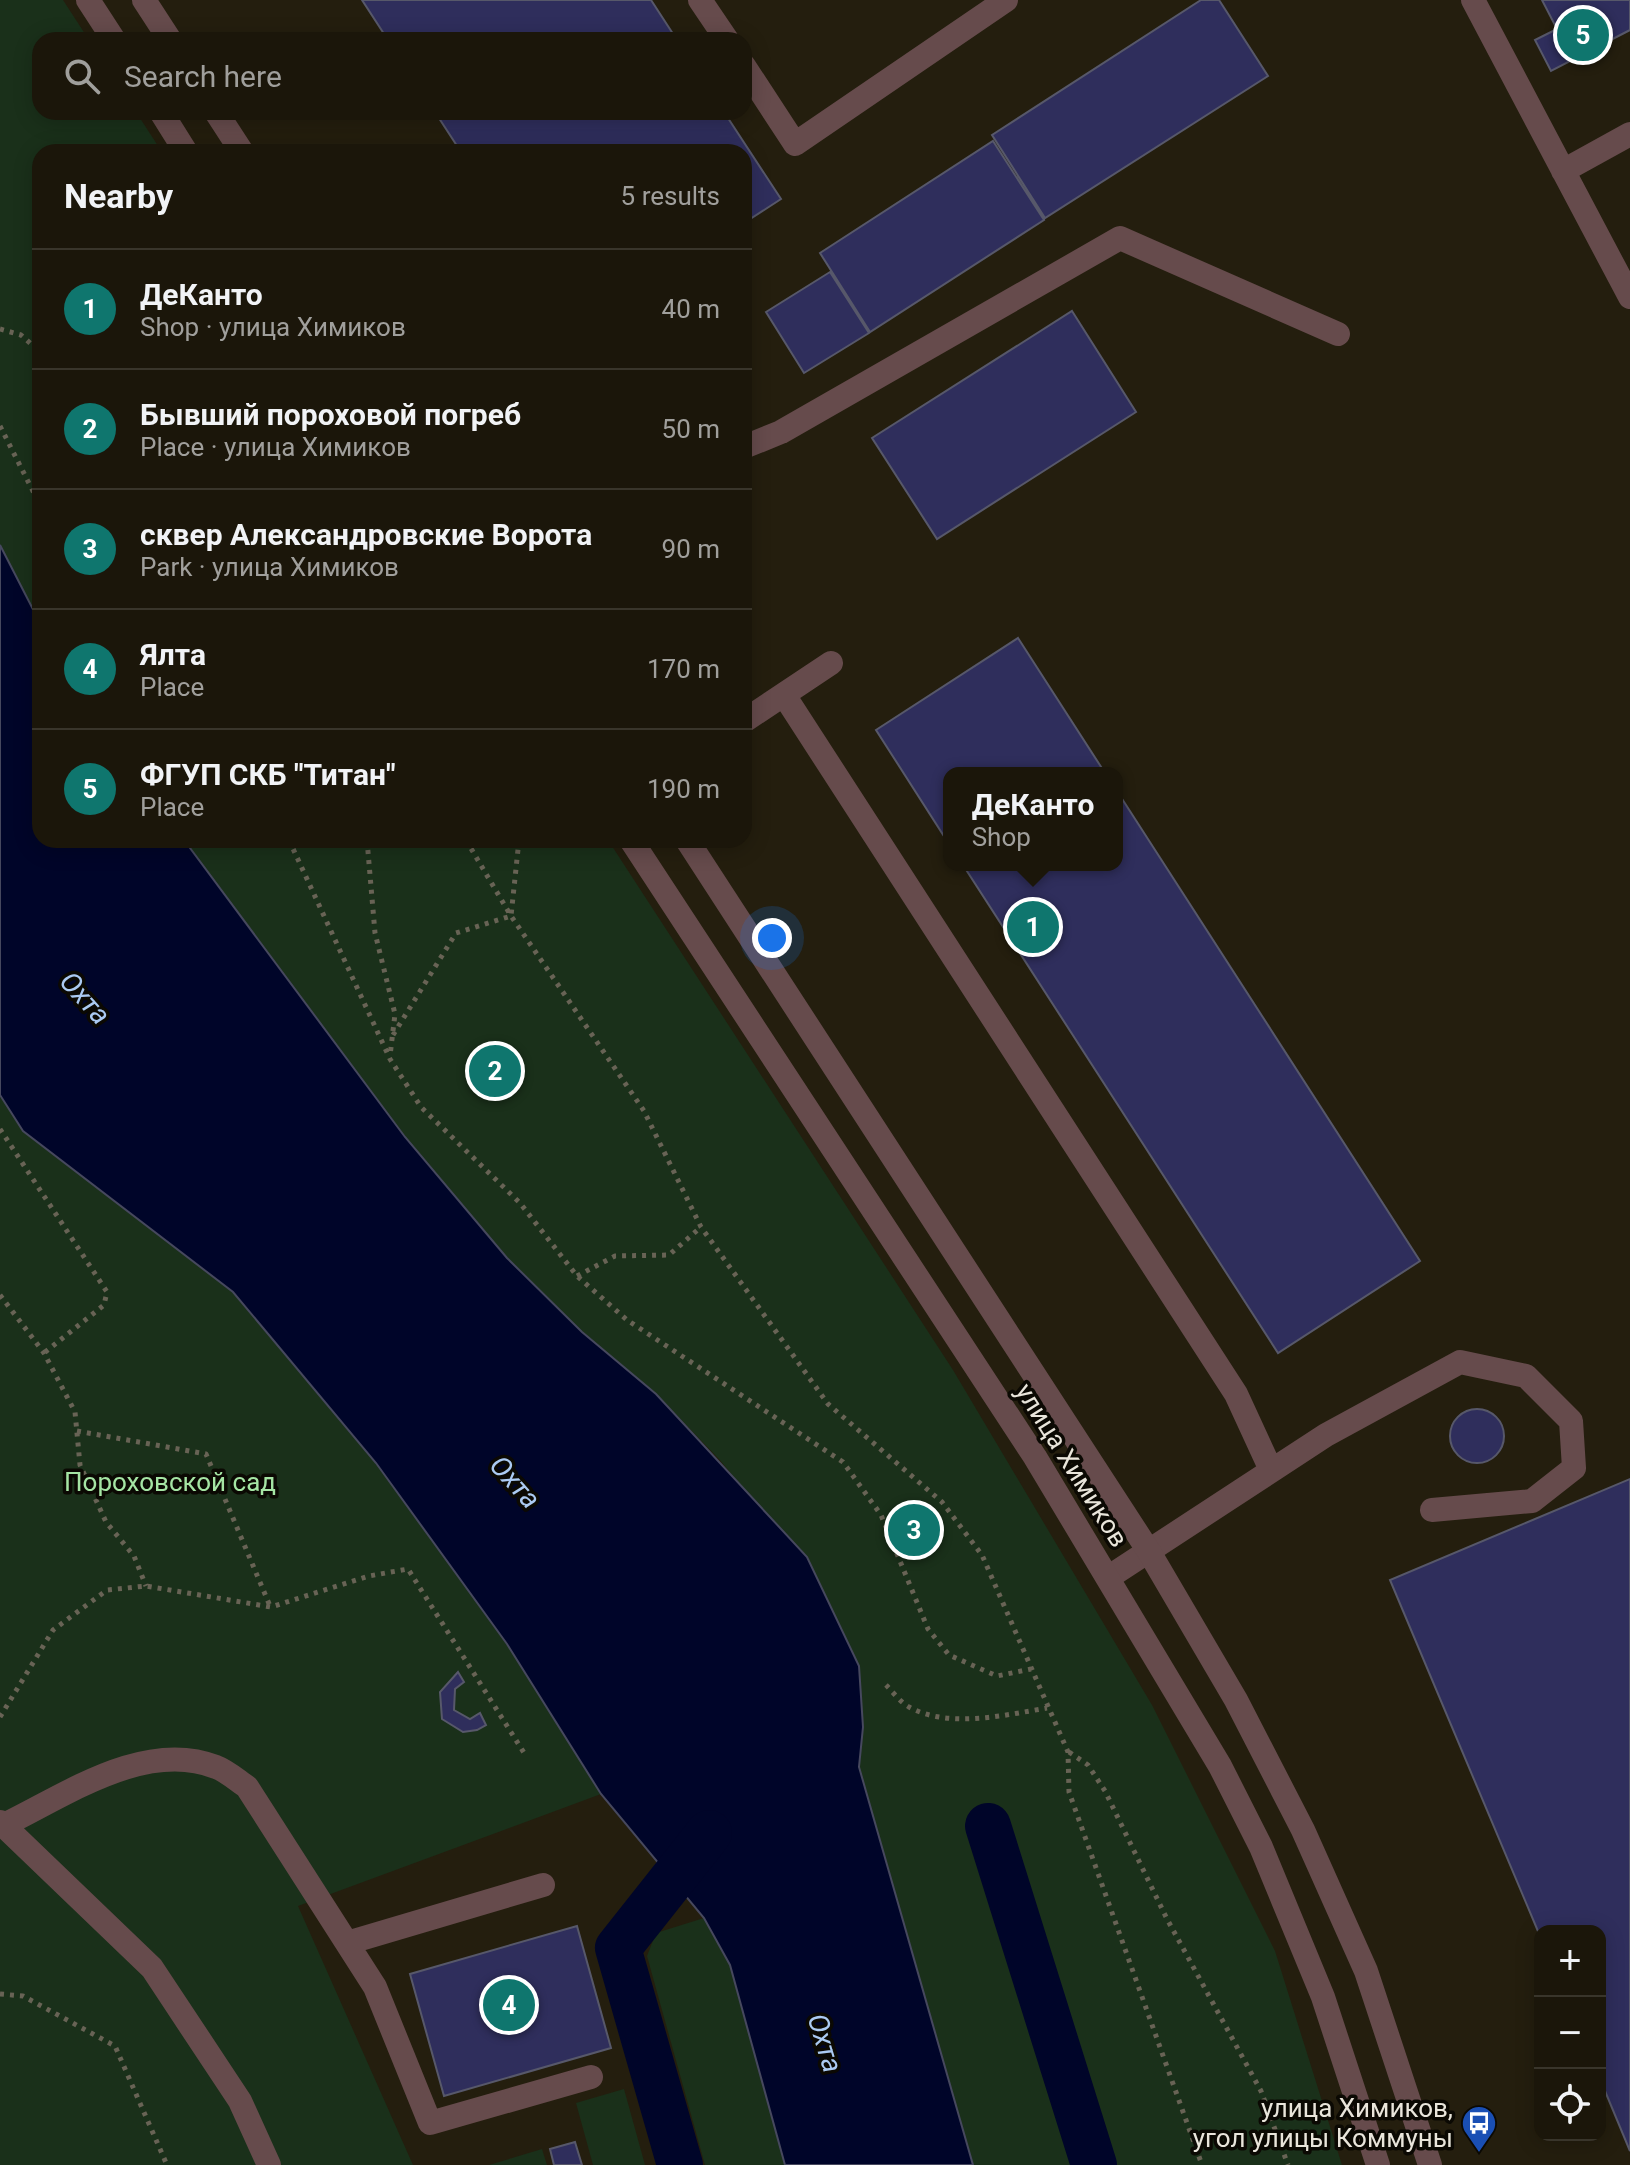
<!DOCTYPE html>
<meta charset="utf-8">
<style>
:root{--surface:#1b160a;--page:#282318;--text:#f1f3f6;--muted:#a09f9c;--line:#39352b;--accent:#0f766e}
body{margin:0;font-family:Roboto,sans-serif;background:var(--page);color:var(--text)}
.controls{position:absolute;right:24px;bottom:24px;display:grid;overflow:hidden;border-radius:16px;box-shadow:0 4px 20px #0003}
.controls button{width:72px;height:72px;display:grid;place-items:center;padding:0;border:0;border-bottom:2px solid var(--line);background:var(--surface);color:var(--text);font:40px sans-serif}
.you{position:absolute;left:772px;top:938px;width:28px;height:28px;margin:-20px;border:6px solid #fff;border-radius:50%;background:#1a73e8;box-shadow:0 0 0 12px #1a73e833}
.badge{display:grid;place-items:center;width:52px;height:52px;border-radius:50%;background:var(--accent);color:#fff;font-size:26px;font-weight:700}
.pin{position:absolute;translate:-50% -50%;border:4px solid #fff;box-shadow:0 2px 8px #0006}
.popup{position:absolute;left:943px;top:767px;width:180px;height:104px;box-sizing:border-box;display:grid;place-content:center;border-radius:16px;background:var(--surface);filter:drop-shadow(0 2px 6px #0005);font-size:26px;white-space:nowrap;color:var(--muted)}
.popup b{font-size:30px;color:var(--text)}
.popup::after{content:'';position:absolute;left:50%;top:100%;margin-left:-16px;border:16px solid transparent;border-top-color:var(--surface)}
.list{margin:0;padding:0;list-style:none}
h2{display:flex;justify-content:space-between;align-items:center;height:104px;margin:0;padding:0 32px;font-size:34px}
h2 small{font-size:26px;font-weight:400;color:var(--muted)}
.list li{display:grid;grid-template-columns:52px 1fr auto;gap:24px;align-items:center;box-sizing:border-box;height:120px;padding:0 32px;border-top:2px solid var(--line)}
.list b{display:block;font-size:30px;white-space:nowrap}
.list p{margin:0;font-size:26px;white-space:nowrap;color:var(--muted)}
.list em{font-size:26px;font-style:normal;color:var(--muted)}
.icon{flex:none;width:44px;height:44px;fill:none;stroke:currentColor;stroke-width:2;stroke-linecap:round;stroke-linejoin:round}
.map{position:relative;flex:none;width:1630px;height:2165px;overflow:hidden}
.search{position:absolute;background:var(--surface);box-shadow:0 4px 20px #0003;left:32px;top:32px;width:720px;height:88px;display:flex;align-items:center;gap:20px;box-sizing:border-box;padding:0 28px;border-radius:24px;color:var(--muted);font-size:30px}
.panel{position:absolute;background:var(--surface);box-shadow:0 4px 20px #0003;left:32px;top:144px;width:720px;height:704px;border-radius:24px}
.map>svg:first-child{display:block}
.green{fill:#1a301a}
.water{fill:#000529;stroke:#46485e;stroke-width:2}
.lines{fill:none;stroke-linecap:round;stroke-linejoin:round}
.canal{stroke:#000529;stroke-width:46}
.building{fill:#2f2e5c;stroke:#57586a;stroke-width:2}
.path{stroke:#686355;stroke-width:5;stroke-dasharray:4 6;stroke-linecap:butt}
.service{stroke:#664b4c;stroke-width:24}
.tertiary{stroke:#664b4c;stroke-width:24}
.labels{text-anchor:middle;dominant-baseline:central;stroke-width:7;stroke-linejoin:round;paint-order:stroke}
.street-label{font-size:26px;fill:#e9e5db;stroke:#0b0903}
.park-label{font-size:26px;fill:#a5e5a4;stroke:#0b0903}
.poi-label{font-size:26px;fill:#e9e5db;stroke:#0b0903;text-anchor:end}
.water-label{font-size:28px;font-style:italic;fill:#abcaf2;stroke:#0b0903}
</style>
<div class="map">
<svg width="1630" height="2165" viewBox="0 0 1630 2165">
<rect width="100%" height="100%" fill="#241e0e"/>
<path class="green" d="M0,0H63L89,40H40V112H136L162,152H40V623L0,545Z
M184,840H608L953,1370L1152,1705L1275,1951L1342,2165H973L859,1767L863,1727L755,1502L719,1459L656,1394L582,1332L507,1258L405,1137Z
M0,1095L23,1131L233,1292L376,1463L507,1644L601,1794L298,1906L413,2165H0Z
M704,1918L730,1965L785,2165H705L647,1956L656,1933Z
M624,2089L645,2165H593L576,2103Z
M542,2149L547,2165H489Z"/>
<path class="water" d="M0,545L40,623V840H184L405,1137L507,1258L582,1332L656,1394L807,1557L859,1666L863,1727L859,1767L973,2165H785L730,1965L704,1918L601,1794L507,1644L376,1463L233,1292L23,1131L0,1095Z"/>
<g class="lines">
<path class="canal" d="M988,1826L1094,2165
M680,2165L618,1948L709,1833"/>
</g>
<path class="building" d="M362,0H651L677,40H388Z
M1201,0H1219L1268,76L1045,218L992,135Z
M1542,0H1630V30L1551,71L1535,40L1557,29Z
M435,112H724L781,199L744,223V152H461Z
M993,141L1044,220L870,332L820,253Z
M830,272L869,333L804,373L766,312Z
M1072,311L1136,412L937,539L872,438Z
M1018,638L1105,773H949V844L876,730Z
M1117,791L1420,1261L1278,1353L963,865H1117Z
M1450 1436a27 27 0 1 1 54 0a27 27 0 1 1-54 0Z
M1630,1479V2151L1600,2079V1931H1540V1936L1390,1580Z
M458,1672L464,1682L455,1689L454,1710L470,1719L480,1713L486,1725L477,1730L463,1732L442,1719L440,1692Z
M577,1926L611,2048L444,2096L410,1974Z
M575,2142L582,2165H554L550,2149Z"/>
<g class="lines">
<path class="path" d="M0,329L21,335L40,352
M0,426L40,505
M289,840L390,1059L421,1107L520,1203L577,1276L627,1320L843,1462L881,1515L928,1629L949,1655L997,1676L1031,1669
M367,840L375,933L395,1014L390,1056
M466,840L511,916L644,1111L701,1227L828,1404L942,1502L982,1555L1068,1752L1069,1792L1202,2165
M393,1035L456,933L511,916L519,840
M0,1129L107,1292L104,1305L44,1353
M577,1276L615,1256L669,1255L701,1227
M0,1295L44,1353L75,1412L80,1465L106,1522L134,1556L146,1586
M77,1431L206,1454L270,1606
M886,1685C893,1692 900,1702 909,1707C949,1729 1005,1715 1047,1708
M0,1717L53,1630L107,1590L146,1586L271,1607L369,1576L408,1569L526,1756
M1069,1752L1088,1765L1105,1791L1167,1919L1261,2091L1288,2165
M0,1994L23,1996L115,2046L167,2165"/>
<path class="service" d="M700,0L727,40
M1473,0L1630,297
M744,66L795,144L1006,0
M1563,171L1630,134
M744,447L781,432L1120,238L1338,334
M784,695L1236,1394L1271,1470
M744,721L831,663
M1109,1577L1326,1435L1460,1362L1526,1376L1571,1421L1574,1468L1532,1501L1432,1510
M0,1822L152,1968L240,2101L269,2165
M4,1825C66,1795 145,1739 216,1767C227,1771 238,1781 247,1787L375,1987L430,2123L591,2077
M347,1943L543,1885"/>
<path class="tertiary" d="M88,0L114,40
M144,0L170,40
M161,112L186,152
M216,112L242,152
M631,840L1035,1457L1220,1766L1261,1847L1323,1997L1378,2165
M687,840L1148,1550L1236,1700L1303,1830L1366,1971L1430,2165"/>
</g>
<defs>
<g id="bus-pin" transform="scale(1.8)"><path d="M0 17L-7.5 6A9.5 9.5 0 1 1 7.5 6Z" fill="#1a4fb4" stroke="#0b0903"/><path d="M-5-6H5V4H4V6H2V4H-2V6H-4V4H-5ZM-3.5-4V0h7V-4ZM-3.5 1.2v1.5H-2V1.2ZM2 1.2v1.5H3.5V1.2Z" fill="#fff"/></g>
</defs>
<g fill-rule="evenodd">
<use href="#bus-pin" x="1479" y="2123"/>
</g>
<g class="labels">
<g class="street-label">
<text transform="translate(1072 1465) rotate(58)">улица Химиков</text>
</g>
<g class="park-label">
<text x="170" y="1482">Пороховской сад</text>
</g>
<g class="poi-label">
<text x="1453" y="2108">улица Химиков,<tspan x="1453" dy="30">угол улицы Коммуны</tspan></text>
</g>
<g class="water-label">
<text transform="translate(85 998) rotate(48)">Охта</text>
<text transform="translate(515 1482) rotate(48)">Охта</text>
<text transform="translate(825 2043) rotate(73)">Охта</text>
</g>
</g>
</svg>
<div class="controls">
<button>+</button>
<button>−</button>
<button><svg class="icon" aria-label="locate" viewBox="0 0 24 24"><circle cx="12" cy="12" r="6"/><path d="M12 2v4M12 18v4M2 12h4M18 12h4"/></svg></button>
</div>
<div class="you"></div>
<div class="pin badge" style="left:1033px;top:927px">1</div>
<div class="popup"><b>ДеКанто</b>Shop</div>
<div class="pin badge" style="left:495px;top:1071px">2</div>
<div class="pin badge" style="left:914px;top:1530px">3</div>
<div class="pin badge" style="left:509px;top:2005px">4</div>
<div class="pin badge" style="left:1583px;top:35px">5</div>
<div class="search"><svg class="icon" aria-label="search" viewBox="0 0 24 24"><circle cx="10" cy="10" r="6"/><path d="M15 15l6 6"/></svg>Search here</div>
<section class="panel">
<h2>Nearby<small>5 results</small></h2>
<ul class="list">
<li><span class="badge">1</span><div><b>ДеКанто</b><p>Shop · улица Химиков</p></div><em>40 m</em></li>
<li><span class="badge">2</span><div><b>Бывший пороховой погреб</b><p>Place · улица Химиков</p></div><em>50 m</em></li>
<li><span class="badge">3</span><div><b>сквер Александровские Ворота</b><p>Park · улица Химиков</p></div><em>90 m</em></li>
<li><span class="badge">4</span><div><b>Ялта</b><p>Place</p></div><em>170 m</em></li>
<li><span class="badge">5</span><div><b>ФГУП СКБ &quot;Титан&quot;</b><p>Place</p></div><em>190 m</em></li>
</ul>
</section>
</div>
